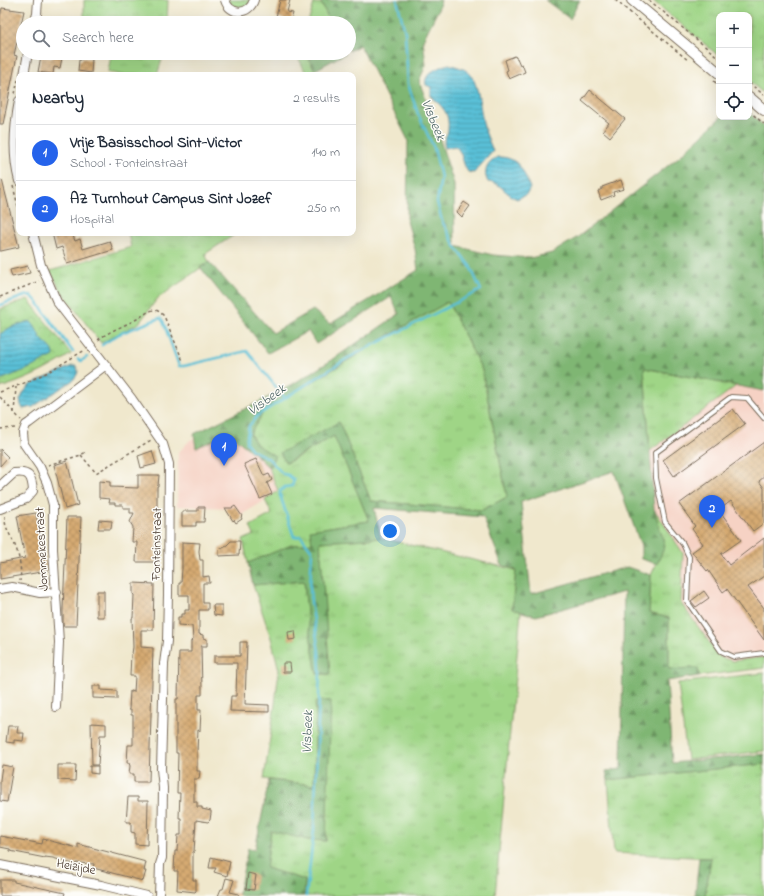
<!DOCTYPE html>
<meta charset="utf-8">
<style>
:root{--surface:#fff;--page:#f2f2f3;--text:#1f2937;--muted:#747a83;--line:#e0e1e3;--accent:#2563eb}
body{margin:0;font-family:"Indie Flower",sans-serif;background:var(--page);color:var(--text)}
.controls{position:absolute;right:12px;top:12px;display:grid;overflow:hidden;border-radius:8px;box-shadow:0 4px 16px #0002}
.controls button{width:36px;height:36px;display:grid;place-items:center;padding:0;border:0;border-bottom:1px solid var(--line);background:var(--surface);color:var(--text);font:20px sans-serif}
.you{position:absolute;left:390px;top:531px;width:14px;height:14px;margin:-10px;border:3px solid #fff;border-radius:50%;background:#1a73e8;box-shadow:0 0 0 6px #1a73e833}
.badge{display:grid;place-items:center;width:26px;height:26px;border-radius:50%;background:var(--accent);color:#fff;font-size:13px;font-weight:700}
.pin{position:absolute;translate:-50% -33px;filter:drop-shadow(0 1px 2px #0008)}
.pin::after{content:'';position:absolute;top:21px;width:14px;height:12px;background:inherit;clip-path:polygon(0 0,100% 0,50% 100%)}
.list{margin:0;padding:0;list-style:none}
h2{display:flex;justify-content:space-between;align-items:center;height:52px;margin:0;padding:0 16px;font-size:17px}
h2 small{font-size:13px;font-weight:400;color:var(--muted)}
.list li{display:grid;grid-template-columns:26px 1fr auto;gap:12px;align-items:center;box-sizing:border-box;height:56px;padding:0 16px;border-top:1px solid var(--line)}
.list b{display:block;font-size:15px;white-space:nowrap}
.list p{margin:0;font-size:13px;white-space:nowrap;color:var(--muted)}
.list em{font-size:13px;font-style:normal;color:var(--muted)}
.icon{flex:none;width:22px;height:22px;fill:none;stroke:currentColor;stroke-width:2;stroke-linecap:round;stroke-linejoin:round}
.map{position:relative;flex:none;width:764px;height:896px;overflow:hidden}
.search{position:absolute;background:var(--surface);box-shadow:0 4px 16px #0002;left:16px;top:16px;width:340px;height:44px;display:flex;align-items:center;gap:10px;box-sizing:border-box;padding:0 14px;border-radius:22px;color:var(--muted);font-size:15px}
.panel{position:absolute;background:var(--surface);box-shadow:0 4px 16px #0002;left:16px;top:72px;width:340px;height:164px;border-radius:8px}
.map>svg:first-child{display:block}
.built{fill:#f6d2c4}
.grass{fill:url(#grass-tufts);stroke:#6d8052}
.forest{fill:url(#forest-firs);stroke:#5d7048}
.park{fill:url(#park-crowns);stroke:#6d8052}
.pitch{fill:#9fd586;stroke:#6d8052}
.water{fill:url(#water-rules);stroke:#4a757a}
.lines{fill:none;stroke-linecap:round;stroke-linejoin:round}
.stream{stroke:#5ac0d7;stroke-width:2.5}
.building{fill:url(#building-cross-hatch)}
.service-casing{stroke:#7a6c5b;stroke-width:6}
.minor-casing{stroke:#7a6c5b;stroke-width:10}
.tertiary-casing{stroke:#7a6c5b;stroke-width:12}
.path{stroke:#7a6c5b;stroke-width:1.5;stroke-dasharray:3 3;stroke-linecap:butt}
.service{stroke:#fff;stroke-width:4}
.minor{stroke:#fff;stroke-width:8}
.tertiary{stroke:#fff;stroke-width:10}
.labels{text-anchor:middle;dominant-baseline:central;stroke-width:3;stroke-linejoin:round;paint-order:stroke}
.street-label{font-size:13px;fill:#3b2a1e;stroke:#fdfcf7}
.water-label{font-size:14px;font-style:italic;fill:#465e5f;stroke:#fdfcf7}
</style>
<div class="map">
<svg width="764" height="896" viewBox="0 0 764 896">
<defs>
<pattern id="grass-tufts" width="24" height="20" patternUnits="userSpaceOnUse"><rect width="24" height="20" fill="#9fd586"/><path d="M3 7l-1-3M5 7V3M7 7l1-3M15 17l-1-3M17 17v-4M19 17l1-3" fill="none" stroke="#8ab773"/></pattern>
<pattern id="forest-firs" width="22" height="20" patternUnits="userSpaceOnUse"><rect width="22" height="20" fill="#7fb673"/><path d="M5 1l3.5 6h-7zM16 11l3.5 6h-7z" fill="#69945e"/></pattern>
<pattern id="park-crowns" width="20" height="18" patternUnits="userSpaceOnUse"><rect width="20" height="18" fill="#9fd586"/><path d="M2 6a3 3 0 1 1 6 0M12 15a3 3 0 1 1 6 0" fill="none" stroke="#8ab773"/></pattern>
<pattern id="water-rules" width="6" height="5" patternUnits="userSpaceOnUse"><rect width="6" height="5" fill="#5ac0d7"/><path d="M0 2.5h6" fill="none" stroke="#4c9cae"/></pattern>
<pattern id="building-cross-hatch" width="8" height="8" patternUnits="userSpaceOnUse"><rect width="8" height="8" fill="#d6aa72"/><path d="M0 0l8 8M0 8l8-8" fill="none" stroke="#af8b5d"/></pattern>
</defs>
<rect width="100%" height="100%" fill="#fdfcf7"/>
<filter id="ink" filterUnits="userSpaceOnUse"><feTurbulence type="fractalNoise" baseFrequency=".025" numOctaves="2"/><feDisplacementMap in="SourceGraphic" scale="8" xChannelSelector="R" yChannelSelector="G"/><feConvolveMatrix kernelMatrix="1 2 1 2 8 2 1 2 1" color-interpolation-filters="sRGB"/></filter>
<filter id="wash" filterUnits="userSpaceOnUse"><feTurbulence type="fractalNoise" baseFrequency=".012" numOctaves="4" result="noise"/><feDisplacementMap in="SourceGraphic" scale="16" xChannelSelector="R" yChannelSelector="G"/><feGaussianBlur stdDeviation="0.9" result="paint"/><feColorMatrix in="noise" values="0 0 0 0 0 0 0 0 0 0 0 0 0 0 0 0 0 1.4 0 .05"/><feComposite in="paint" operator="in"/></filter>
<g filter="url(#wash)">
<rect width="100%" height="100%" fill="#f0e8cd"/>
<path class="built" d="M644,368L764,391V668L699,676L698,668L651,575L665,546L654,509Z
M250,415L243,442L244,446L250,452L265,459L278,489V493L241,515L236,506L231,508L177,506L178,453L190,440Z"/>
<path class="grass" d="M84,0H168L167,23H84Z
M228,0H251L248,5L241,9L233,6Z
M652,0H764V94L749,81V15H719V56Z
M314,3H321L331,23H308Z
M146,53H164L157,75H122L108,72L111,55L145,60Z
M296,53H318L309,60L315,70L307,75Z
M128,233H237L205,254L209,262L157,299L139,323L101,343L63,294L50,271L131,247Z
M448,302L482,370L507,497L482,510L371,501L339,422L287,463L334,436L369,521L311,530L312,543L291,546L248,563L243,540L254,535L250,526L272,514L265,500L278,491L269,468L274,456L257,445L250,434L264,411L405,326Z
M644,368L736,386L650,451Z
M654,509L683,553L681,603L720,657L733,661L764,657V668L699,676L698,668L669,669V618L649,614L651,575L665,546Z
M381,538L516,570L512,608L521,611L495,896H304L305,880L266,868L271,830L308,840L326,841L330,701H316L314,785L264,779L275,704L279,670L271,638L253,585L304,581L308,623L317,674H329L320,542Z
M764,764V896H705L711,858L614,853L608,780Z"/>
<path class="forest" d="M323,0H441L438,10L423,40L426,65L419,81L432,115L454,184L455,246L493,255L530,258L552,253L578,237L680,156L721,117H749V113L764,126V391L644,368L654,509L665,546L657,564L641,559V546L614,471L521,502L531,594L627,567L651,575L649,613L669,618V669L698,668L699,676L667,681L672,763L764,754V764L608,780L606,771L621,769L624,592L536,616L512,609L516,570L502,565L483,517L374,508L381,538L320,542L330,674H317L308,623L304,581L253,585L248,563L291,545L312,543L310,530L369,521L334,436L286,463L280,453L339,422L371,501L482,510L507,497L482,370L448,302L405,326L264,411L250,434L257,445L275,456L269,468L258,457L229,433L196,448L194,434L283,390L332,360L399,314L391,297L316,344L308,331L268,353L200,267L209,262L273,333L313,310L330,324L418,270L415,249L407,221L408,140L360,45L349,51V23H331L321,3Z
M545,0H580L570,19Z
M318,53H346L315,70L309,60Z
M316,701H331L326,841L308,840L271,831L266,868L305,880L304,896H238L248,848L255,850L269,780L314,785Z
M699,858H711L705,896H695Z"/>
<path class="park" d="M28,299L71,354C49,369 26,380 0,388V309Z"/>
<path class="pitch" d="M764,673V751L687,760L678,683Z"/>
<path class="water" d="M449,64C457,67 466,68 471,75C480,88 480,112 484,127C486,135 490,143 493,151L474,173L468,172C462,164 463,152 455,146L445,148C442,137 447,138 448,130C450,112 442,107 431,96V87L426,85C423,73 439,67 449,64Z
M498,157C519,157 523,170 530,188L527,194L517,199C506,195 501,182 488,182C482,171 488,162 498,157Z
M30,321C36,326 37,332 41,338C45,344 55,348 54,356L28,369L0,380V334L11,327Z
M72,366H76C80,372 77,375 73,380L33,407L23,409L21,405L20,400L24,392L30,385Z"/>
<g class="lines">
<path class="stream" d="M0,305L25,296L31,295L38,303L73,352
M102,345L119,334L160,318L163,321L179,366H184L247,351L284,397
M78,359L81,361L87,357
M306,896L314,830L320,670L319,652L311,602L310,587L312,551L301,536L294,537L280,495V491L285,487L292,486L294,480L288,475L283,474L268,458L252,450L246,442L249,426L257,416L348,358L481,290L470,266L455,246L442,221L437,202L441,177L434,148L418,114L408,84L405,32L397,0"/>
</g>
<g id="blocks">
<path class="building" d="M280,0H290L287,12L293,13L291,21L276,17Z
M2,8L24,11L14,55L17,56L3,124H0V17Z
M53,53H63L60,68L54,67L53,74L38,72L41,56L52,58Z
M515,56L516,58H517L520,65L522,64L525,72L509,79L506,71L508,70L505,60Z
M82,58L92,59L91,73L78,71L79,60H81Z
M590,90L625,119L610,137L603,131L609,123L582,101Z
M2,180L19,247L1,251H0V181Z
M621,180L624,189L613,192L614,195L601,200L598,191L602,189V187Z
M464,202L470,206L462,217L457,212Z
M52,233H68V235L72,233L75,241L80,239L83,249L110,241L113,250L67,264L62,247L56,249Z
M28,266L30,273L12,277L10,270Z
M733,409L745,424L674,476L663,460Z
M764,442V477L759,481L764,488V523L753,531L731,501L719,510L741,540L721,554L729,565L764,538V576L748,587L764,608V640L727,589L723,592L708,570L707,571L692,552L703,544L692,529L695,526L679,504Z
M0,449L8,457L0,466Z
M152,451L156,464L141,468L138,456Z
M256,459L264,476L269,474L272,480L267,483L272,494L260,499L244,464Z
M67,461L78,505L65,509L54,465Z
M138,475H159L158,486H157V520L155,562H136L137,542H132L133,527L130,522L134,513H130V508H123V505H115V503H109L110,499L99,498V481L110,482V487L138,488Z
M235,506L242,516L241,517L242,519L236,523L234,520L233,521L225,508H232Z
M198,507H205L204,522H196V526H182V511H198Z
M36,513L47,571L0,579V563L25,558L17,516Z
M67,517H81L76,626H63V609Z
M99,520L112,521L111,529H98Z
M231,541H240L239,555L219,556V549L227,545Z
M182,542L200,543L199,551L200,560H203V577L209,576L210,583H203V603H208V610H199V634L203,635V638L207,639V646H201L202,689V695H198V710H201L200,731L198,730L197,752V771H200L199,779H194V802H197V807H202V809L211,811V813L210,820L208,822L196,820L194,852H193V880H196V891L195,892L177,890L178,871H174L175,851H177L178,835H181V818H179L180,793H177L178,753H176V699H178L179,652H191V641L193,639L192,626L178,625V617H181V614H185V610H189V595H179V583H181L182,569Z
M133,583L154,584L153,630H141V647L153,648L149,782H134V774H129L130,766L129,763H127L128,745H133V715H131V710H129L130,691L134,692L135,676H130L131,654H132L133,647L132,618H133L134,595L133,594Z
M97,591H104V617H97Z
M704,591L709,598L696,607L691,601Z
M213,605H222V616L214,615Z
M295,631L296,639L289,640L288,632Z
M240,642H247L245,704L269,705V712L230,711L231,696H236L237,663H214V656H240Z
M283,663H290L291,672H283Z
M93,686H101V690L117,691V699L93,698Z
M91,723L106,724V735H100L98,765H92Z
M8,726H18L17,733H24L23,741L14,740V743L6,742Z
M2,765L13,767L7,802L0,801V780Z
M58,765H76L75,781L58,780Z
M90,766H98V774L90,773Z
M128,797H138V801H148L147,845L135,844V833L131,832V822H126Z
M0,836L42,844L43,839L78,848V844L146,862L144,871H146L143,881L93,868L94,864L76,863V865L53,858L45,857V858L10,851V849L0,847Z
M211,857L230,862L227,876L214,872L216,868H209Z
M248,873L256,875L254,890L246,889Z
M226,878L234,880L230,892L239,894V896H218L221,889H223Z
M0,880H14V882L65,893L64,896H0Z"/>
</g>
</g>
<g filter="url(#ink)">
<use href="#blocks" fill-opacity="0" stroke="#7a6c5b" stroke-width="1"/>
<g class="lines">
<g class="service-casing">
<path id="service" d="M764,418L747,398L731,397L655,453L656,478L665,522L683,544L689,557L687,601L721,651L734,657L764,653"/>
</g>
<g class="minor-casing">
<path id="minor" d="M225,0C230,16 249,15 254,0
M34,23L37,14L38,0
M24,75L28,53
M19,101C14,127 12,155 19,181
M33,233L41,265L57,302L132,399L159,438L163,444L169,464L168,594L167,641L164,664L161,769L163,788L162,858L160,864L159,896
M0,486L14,473C29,471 32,476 33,491L26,499L0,509
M0,589L12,587L40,593L57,592
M56,707L59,642L53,549V505L47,483L40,467L24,444L23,433L26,425L29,423L106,365
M0,865L101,885L147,896"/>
</g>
<g class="tertiary-casing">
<path id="tertiary" d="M632,0L719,73
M749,97L764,110"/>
</g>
<path class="path" d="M615,0L689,61
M649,0L719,58
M714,81L719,86
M749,83L764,95
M15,94L18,80
M749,111L764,124
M13,186L19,210
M0,297L39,281
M98,340C109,331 124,326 137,319C143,316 147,311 154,310C158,310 161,313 164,316L183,361
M0,392L27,382L48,372L85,350
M0,397L21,420
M14,413L16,387
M0,429L16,428
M81,455L96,473L151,440
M48,465L81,455L86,452
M5,516C4,527 10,534 14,543C19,554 22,569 20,581"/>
<use href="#service" class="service"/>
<use href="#minor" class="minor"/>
<use href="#tertiary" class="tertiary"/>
</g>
</g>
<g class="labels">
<g class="street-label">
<text transform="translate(157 544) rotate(-89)">Fonteinstraat</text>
<text transform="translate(42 549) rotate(-93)">Jommekestraat</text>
<text transform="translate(76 867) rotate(11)">Heizijde</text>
</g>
<g class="water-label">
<text transform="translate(433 120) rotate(68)">Visbeek</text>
<text transform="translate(267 400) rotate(-36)">Visbeek</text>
<text transform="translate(308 732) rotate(-88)">Visbeek</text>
</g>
</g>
</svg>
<div class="controls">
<button>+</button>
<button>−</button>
<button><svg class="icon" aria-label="locate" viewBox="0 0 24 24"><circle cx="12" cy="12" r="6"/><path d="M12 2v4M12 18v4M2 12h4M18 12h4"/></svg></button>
</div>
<div class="you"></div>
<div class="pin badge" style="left:224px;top:466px">1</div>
<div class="pin badge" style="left:712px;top:528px">2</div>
<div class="search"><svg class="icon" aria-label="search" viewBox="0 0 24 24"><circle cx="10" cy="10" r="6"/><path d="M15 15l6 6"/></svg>Search here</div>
<section class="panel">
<h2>Nearby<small>2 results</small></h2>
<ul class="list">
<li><span class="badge">1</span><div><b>Vrije Basisschool Sint-Victor</b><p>School · Fonteinstraat</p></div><em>140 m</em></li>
<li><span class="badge">2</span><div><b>AZ Turnhout Campus Sint Jozef</b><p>Hospital</p></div><em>250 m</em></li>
</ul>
</section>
</div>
